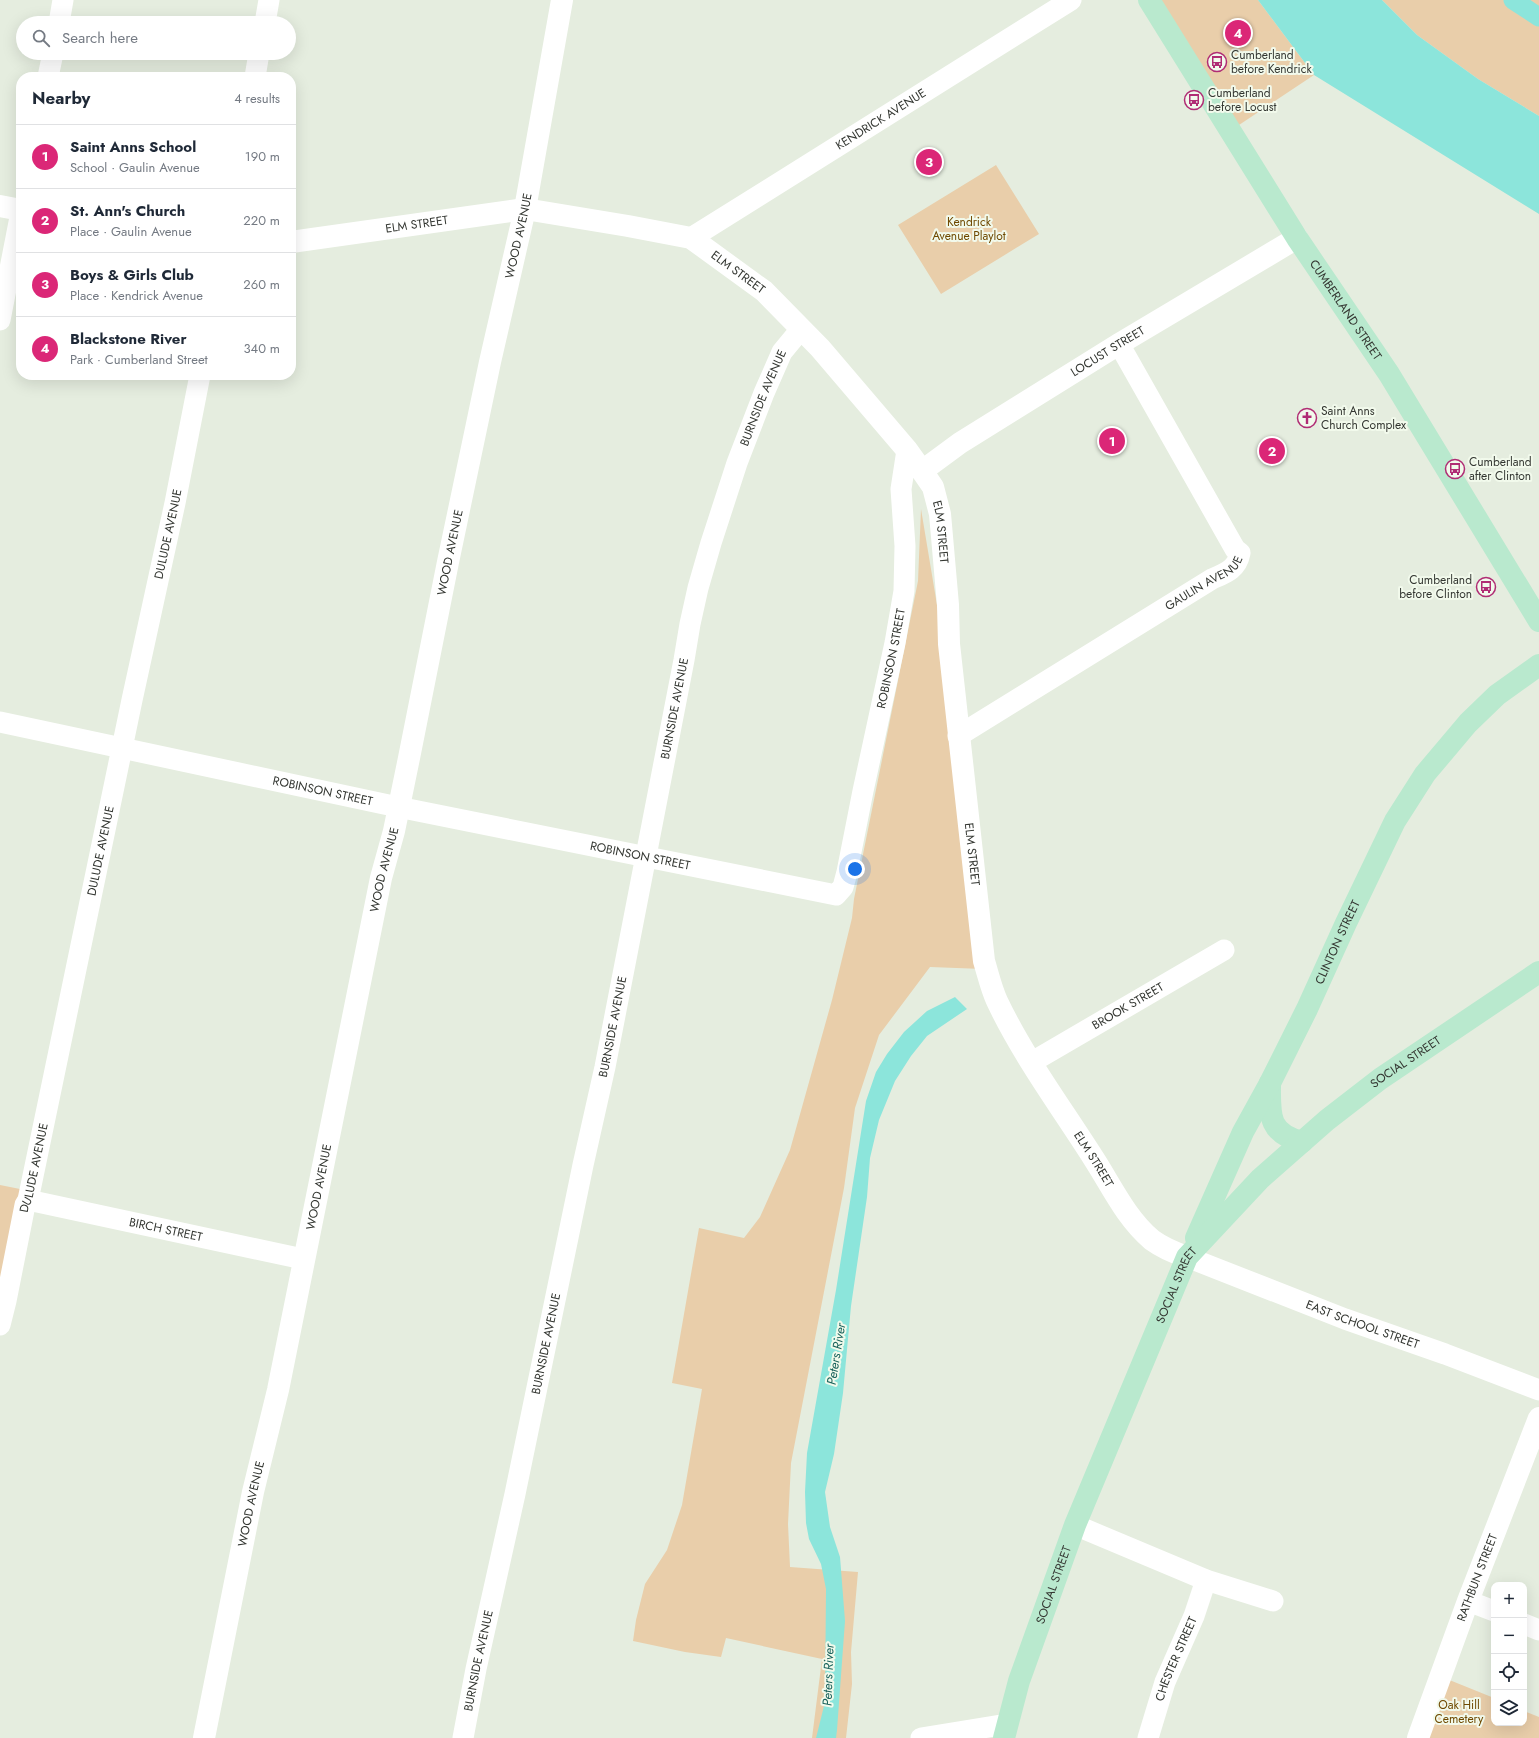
<!DOCTYPE html>
<meta charset="utf-8">
<style>
:root{--surface:#fff;--page:#f2f2f3;--text:#1f2937;--muted:#747a83;--line:#e0e1e3;--accent:#db2777}
body{margin:0;font-family:Jost,sans-serif;background:var(--page);color:var(--text)}
.controls{position:absolute;right:12px;bottom:12px;display:grid;overflow:hidden;border-radius:8px;box-shadow:0 4px 16px #0002}
.controls button{width:36px;height:36px;display:grid;place-items:center;padding:0;border:0;border-bottom:1px solid var(--line);background:var(--surface);color:var(--text);font:20px sans-serif}
.you{position:absolute;left:855px;top:869px;width:14px;height:14px;margin:-10px;border:3px solid #fff;border-radius:50%;background:#1a73e8;box-shadow:0 0 0 6px #1a73e833}
.badge{display:grid;place-items:center;width:26px;height:26px;border-radius:50%;background:var(--accent);color:#fff;font-size:13px;font-weight:700}
.pin{position:absolute;translate:-50% -50%;border:2px solid #fff;box-shadow:0 1px 4px #0006}
.list{margin:0;padding:0;list-style:none}
h2{display:flex;justify-content:space-between;align-items:center;height:52px;margin:0;padding:0 16px;font-size:17px}
h2 small{font-size:13px;font-weight:400;color:var(--muted)}
.list li{display:grid;grid-template-columns:26px 1fr auto;gap:12px;align-items:center;box-sizing:border-box;height:64px;padding:0 16px;border-top:1px solid var(--line)}
.list b{display:block;font-size:15px;white-space:nowrap}
.list p{margin:0;font-size:13px;white-space:nowrap;color:var(--muted)}
.list em{font-size:13px;font-style:normal;color:var(--muted)}
.icon{flex:none;width:22px;height:22px;fill:none;stroke:currentColor;stroke-width:2;stroke-linecap:round;stroke-linejoin:round}
.map{position:relative;flex:none;width:1539px;height:1738px;overflow:hidden}
.search{position:absolute;background:var(--surface);box-shadow:0 4px 16px #0002;left:16px;top:16px;width:280px;height:44px;display:flex;align-items:center;gap:10px;box-sizing:border-box;padding:0 14px;border-radius:22px;color:var(--muted);font-size:15px}
.panel{position:absolute;background:var(--surface);box-shadow:0 4px 16px #0002;left:16px;top:72px;width:280px;height:308px;border-radius:16px}
.map>svg:first-child{display:block}
.green{fill:#e9ceaa}
.water{fill:#8ce5db}
.lines{fill:none;stroke-linecap:round;stroke-linejoin:round}
.canal{stroke:#8ce5db;stroke-width:19}
.street{stroke:#fff;stroke-width:21}
.secondary{stroke:#fff;stroke-width:22}
.primary{stroke:#b9e9ce;stroke-width:22}
.labels{text-anchor:middle;dominant-baseline:central;stroke-width:4;stroke-linejoin:round;paint-order:stroke}
.poi-label{font-size:12px;fill:#343732;stroke:#f2faec;text-anchor:start}
.street-label{font-size:12px;fill:#343732;stroke:#f2faec}
.park-label{font-size:12px;fill:#6f4900;stroke:#f2faec}
.water-label{font-size:13px;font-style:italic;fill:#1a635c;stroke:#f2faec}
</style>
<div class="map">
<svg width="1539" height="1738" viewBox="0 0 1539 1738">
<rect width="100%" height="100%" fill="#e5eddf"/>
<path class="green" d="M1154,0H1258L1314,75L1233,129Z
M1382,0H1539V116L1478,79L1417,35Z
M996,165L1039,234L941,294L898,225Z
M921,509L951,689L983,969L930,967L879,1035L855,1108L844,1188L791,1463L788,1524L790,1567L858,1572L851,1652L852,1684L846,1738H812L822,1659L726,1638L721,1657L685,1652L633,1641L636,1620L645,1584L667,1550L682,1505L702,1389L672,1383L699,1228L744,1238L760,1217L790,1150L832,1000L852,918L854,899L918,581Z
M0,1185L25,1190L0,1308Z
M1442,1677L1494,1698V1723H1524V1711L1539,1717V1738H1423Z"/>
<path class="water" d="M1258,0H1382L1417,35L1478,79L1539,116V214L1314,75Z
M955,997L967,1009L927,1036L911,1056L895,1081L879,1120L870,1158L867,1197L851,1306L843,1393L834,1454L825,1492L830,1527L840,1557L845,1621L837,1730L836,1738H816L825,1702L826,1589L821,1564L809,1539L806,1523L805,1492L807,1453L836,1290L866,1101L876,1072L887,1054L904,1032L927,1011Z"/>
<g class="lines">
<path class="canal" d="M1513,0L1539,17"/>
<g class="street">
<path d="M59,23L63,0"/>
<path d="M265,23L269,0"/>
<path d="M48,77L53,53"/>
<path d="M255,77L259,53"/>
<path id="s1" d="M691,238L1071,0"/>
<path d="M0,320L21,212"/>
<path id="s2" d="M0,722L398,807L836,895L843,887L847,872L863,791L895,643L904,591L905,546L901,489L907,450"/>
<path id="s3" d="M958,736L1212,579C1226,573 1237,569 1240,553L1235,549L1119,344"/>
<path id="s4" d="M1032,1062L1224,950"/>
<path id="s5" d="M28,1200L303,1259"/>
<path id="s6" d="M1187,1257L1345,1319L1445,1354L1539,1390"/>
<path id="s7" d="M0,1325L6,1301L25,1205L28,1200L132,700L175,503L200,375"/>
<path d="M1075,1525L1206,1580L1273,1601"/>
<path d="M1468,1601L1494,1611"/>
<path d="M1524,1624L1539,1630"/>
<path id="s8" d="M463,1738L476,1669L515,1494L583,1165L605,1067L684,660L690,624L698,588L711,543L737,463L764,393L782,352L801,329"/>
<path d="M921,1738L1007,1724"/>
<path id="s9" d="M1148,1738L1165,1682L1194,1616L1206,1580"/>
</g>
<g class="secondary">
<path d="M0,206L21,210"/>
<path id="s10" d="M291,242L525,209L628,226L691,238L764,291L820,348L907,450L922,471L933,487L940,514L948,605L949,644L984,961C988,974 991,988 997,1001C1023,1056 1061,1107 1094,1159C1112,1187 1126,1218 1152,1240C1163,1248 1175,1253 1187,1257"/>
<path id="s11" d="M922,471L960,443L1119,344L1297,238"/>
<path id="s12" d="M204,1738L253,1492L278,1390L381,878L394,831L409,758L448,562L490,362L525,209L562,0"/>
<path id="s13" d="M1418,1738L1468,1601L1539,1418"/>
</g>
<g class="primary">
<path id="s14" d="M1149,0L1297,238L1389,374L1539,621"/>
<path d="M1270,1083C1270,1114 1267,1133 1302,1142"/>
<path id="s15" d="M1196,1238L1243,1132L1270,1083L1307,1009L1346,923L1395,821L1425,774L1468,723L1497,695L1539,665"/>
<path id="s16" d="M1004,1738L1019,1681L1075,1525L1187,1257L1260,1179L1327,1120L1380,1079L1539,972"/>
</g>
</g>
<defs>
<g id="bus-ring" transform="scale(1)"><circle r="9.5" fill="#f2faec" stroke="#b02c74" stroke-width="1.5"/><path d="M-5-6H5V4H4V6H2V4H-2V6H-4V4H-5ZM-3.5-4V0h7V-4ZM-3.5 1.2v1.5H-2V1.2ZM2 1.2v1.5H3.5V1.2Z" fill="#b02c74"/></g>
<g id="church-ring" transform="scale(1)"><circle r="9.5" fill="#f2faec" stroke="#b02c74" stroke-width="1.5"/><path d="M-1.2-6h2.4v3.5h3.3v2.4h-3.3V6h-2.4V-.1h-3.3v-2.4h3.3Z" fill="#b02c74"/></g>
</defs>
<g fill-rule="evenodd">
<use href="#bus-ring" x="1217" y="62"/>
<use href="#bus-ring" x="1194" y="100"/>
<use href="#church-ring" x="1307" y="418"/>
<use href="#bus-ring" x="1455" y="469"/>
<use href="#bus-ring" x="1486" y="587"/>
</g>
<g class="labels">
<g class="poi-label">
<text x="1231" y="55">Cumberland<tspan x="1231" dy="14">before Kendrick</tspan></text>
<text x="1208" y="93">Cumberland<tspan x="1208" dy="14">before Locust</tspan></text>
<text x="1321" y="411">Saint Anns<tspan x="1321" dy="14">Church Complex</tspan></text>
<text x="1469" y="462">Cumberland<tspan x="1469" dy="14">after Clinton</tspan></text>
<text x="1472" y="580" text-anchor="end">Cumberland<tspan x="1472" dy="14">before Clinton</tspan></text>
</g>
<g class="street-label">
<text stroke="none"><textPath href="#s1" startOffset="224">KENDRICK AVENUE</textPath></text>
<text stroke="none"><textPath href="#s10" startOffset="127">ELM STREET</textPath></text>
<text stroke="none"><textPath href="#s12" startOffset="1535">WOOD AVENUE</textPath></text>
<text stroke="none"><textPath href="#s10" startOffset="463">ELM STREET</textPath></text>
<text stroke="none"><textPath href="#s14" startOffset="367">CUMBERLAND STREET</textPath></text>
<text stroke="none"><textPath href="#s11" startOffset="221">LOCUST STREET</textPath></text>
<text stroke="none"><textPath href="#s8" startOffset="1375">BURNSIDE AVENUE</textPath></text>
<text stroke="none"><textPath href="#s10" startOffset="800">ELM STREET</textPath></text>
<text stroke="none"><textPath href="#s7" startOffset="809">DULUDE AVENUE</textPath></text>
<text stroke="none"><textPath href="#s12" startOffset="1211">WOOD AVENUE</textPath></text>
<text stroke="none"><textPath href="#s3" startOffset="290">GAULIN AVENUE</textPath></text>
<text stroke="none"><textPath href="#s2" startOffset="1098">ROBINSON STREET</textPath></text>
<text stroke="none"><textPath href="#s8" startOffset="1051">BURNSIDE AVENUE</textPath></text>
<text stroke="none"><textPath href="#s2" startOffset="330">ROBINSON STREET</textPath></text>
<text stroke="none"><textPath href="#s7" startOffset="485">DULUDE AVENUE</textPath></text>
<text stroke="none"><textPath href="#s10" startOffset="1124">ELM STREET</textPath></text>
<text stroke="none"><textPath href="#s2" startOffset="654">ROBINSON STREET</textPath></text>
<text stroke="none"><textPath href="#s12" startOffset="887">WOOD AVENUE</textPath></text>
<text stroke="none"><textPath href="#s15" startOffset="328">CLINTON STREET</textPath></text>
<text stroke="none"><textPath href="#s4" startOffset="111">BROOK STREET</textPath></text>
<text stroke="none"><textPath href="#s8" startOffset="727">BURNSIDE AVENUE</textPath></text>
<text stroke="none"><textPath href="#s16" startOffset="809">SOCIAL STREET</textPath></text>
<text stroke="none"><textPath href="#s10" startOffset="1459">ELM STREET</textPath></text>
<text stroke="none"><textPath href="#s7" startOffset="161">DULUDE AVENUE</textPath></text>
<text stroke="none"><textPath href="#s12" startOffset="563">WOOD AVENUE</textPath></text>
<text stroke="none"><textPath href="#s5" startOffset="141">BIRCH STREET</textPath></text>
<text stroke="none"><textPath href="#s16" startOffset="485">SOCIAL STREET</textPath></text>
<text stroke="none"><textPath href="#s6" startOffset="188">EAST SCHOOL STREET</textPath></text>
<text stroke="none"><textPath href="#s8" startOffset="403">BURNSIDE AVENUE</textPath></text>
<text stroke="none"><textPath href="#s12" startOffset="239">WOOD AVENUE</textPath></text>
<text stroke="none"><textPath href="#s13" startOffset="171">RATHBUN STREET</textPath></text>
<text stroke="none"><textPath href="#s16" startOffset="161">SOCIAL STREET</textPath></text>
<text stroke="none"><textPath href="#s9" startOffset="84">CHESTER STREET</textPath></text>
<text stroke="none"><textPath href="#s8" startOffset="79">BURNSIDE AVENUE</textPath></text>
</g>
<g class="park-label">
<text x="969" y="222">Kendrick<tspan x="969" dy="14">Avenue Playlot</tspan></text>
<text x="1459" y="1705">Oak Hill<tspan x="1459" dy="14">Cemetery</tspan></text>
</g>
<g class="water-label">
<text transform="translate(836 1354) rotate(-81)">Peters River</text>
<text transform="translate(828 1675) rotate(-88)">Peters River</text>
</g>
</g>
</svg>
<div class="controls">
<button>+</button>
<button>−</button>
<button><svg class="icon" aria-label="locate" viewBox="0 0 24 24"><circle cx="12" cy="12" r="6"/><path d="M12 2v4M12 18v4M2 12h4M18 12h4"/></svg></button>
<button><svg class="icon" aria-label="layers" viewBox="0 0 24 24"><path d="M12 4l9 5-9 5-9-5zM3 14l9 5 9-5"/></svg></button>
</div>
<div class="you"></div>
<div class="pin badge" style="left:1112px;top:441px">1</div>
<div class="pin badge" style="left:1272px;top:451px">2</div>
<div class="pin badge" style="left:929px;top:162px">3</div>
<div class="pin badge" style="left:1238px;top:33px">4</div>
<div class="search"><svg class="icon" aria-label="search" viewBox="0 0 24 24"><circle cx="10" cy="10" r="6"/><path d="M15 15l6 6"/></svg>Search here</div>
<section class="panel">
<h2>Nearby<small>4 results</small></h2>
<ul class="list">
<li><span class="badge">1</span><div><b>Saint Anns School</b><p>School · Gaulin Avenue</p></div><em>190 m</em></li>
<li><span class="badge">2</span><div><b>St. Ann's Church</b><p>Place · Gaulin Avenue</p></div><em>220 m</em></li>
<li><span class="badge">3</span><div><b>Boys &amp; Girls Club</b><p>Place · Kendrick Avenue</p></div><em>260 m</em></li>
<li><span class="badge">4</span><div><b>Blackstone River</b><p>Park · Cumberland Street</p></div><em>340 m</em></li>
</ul>
</section>
</div>
